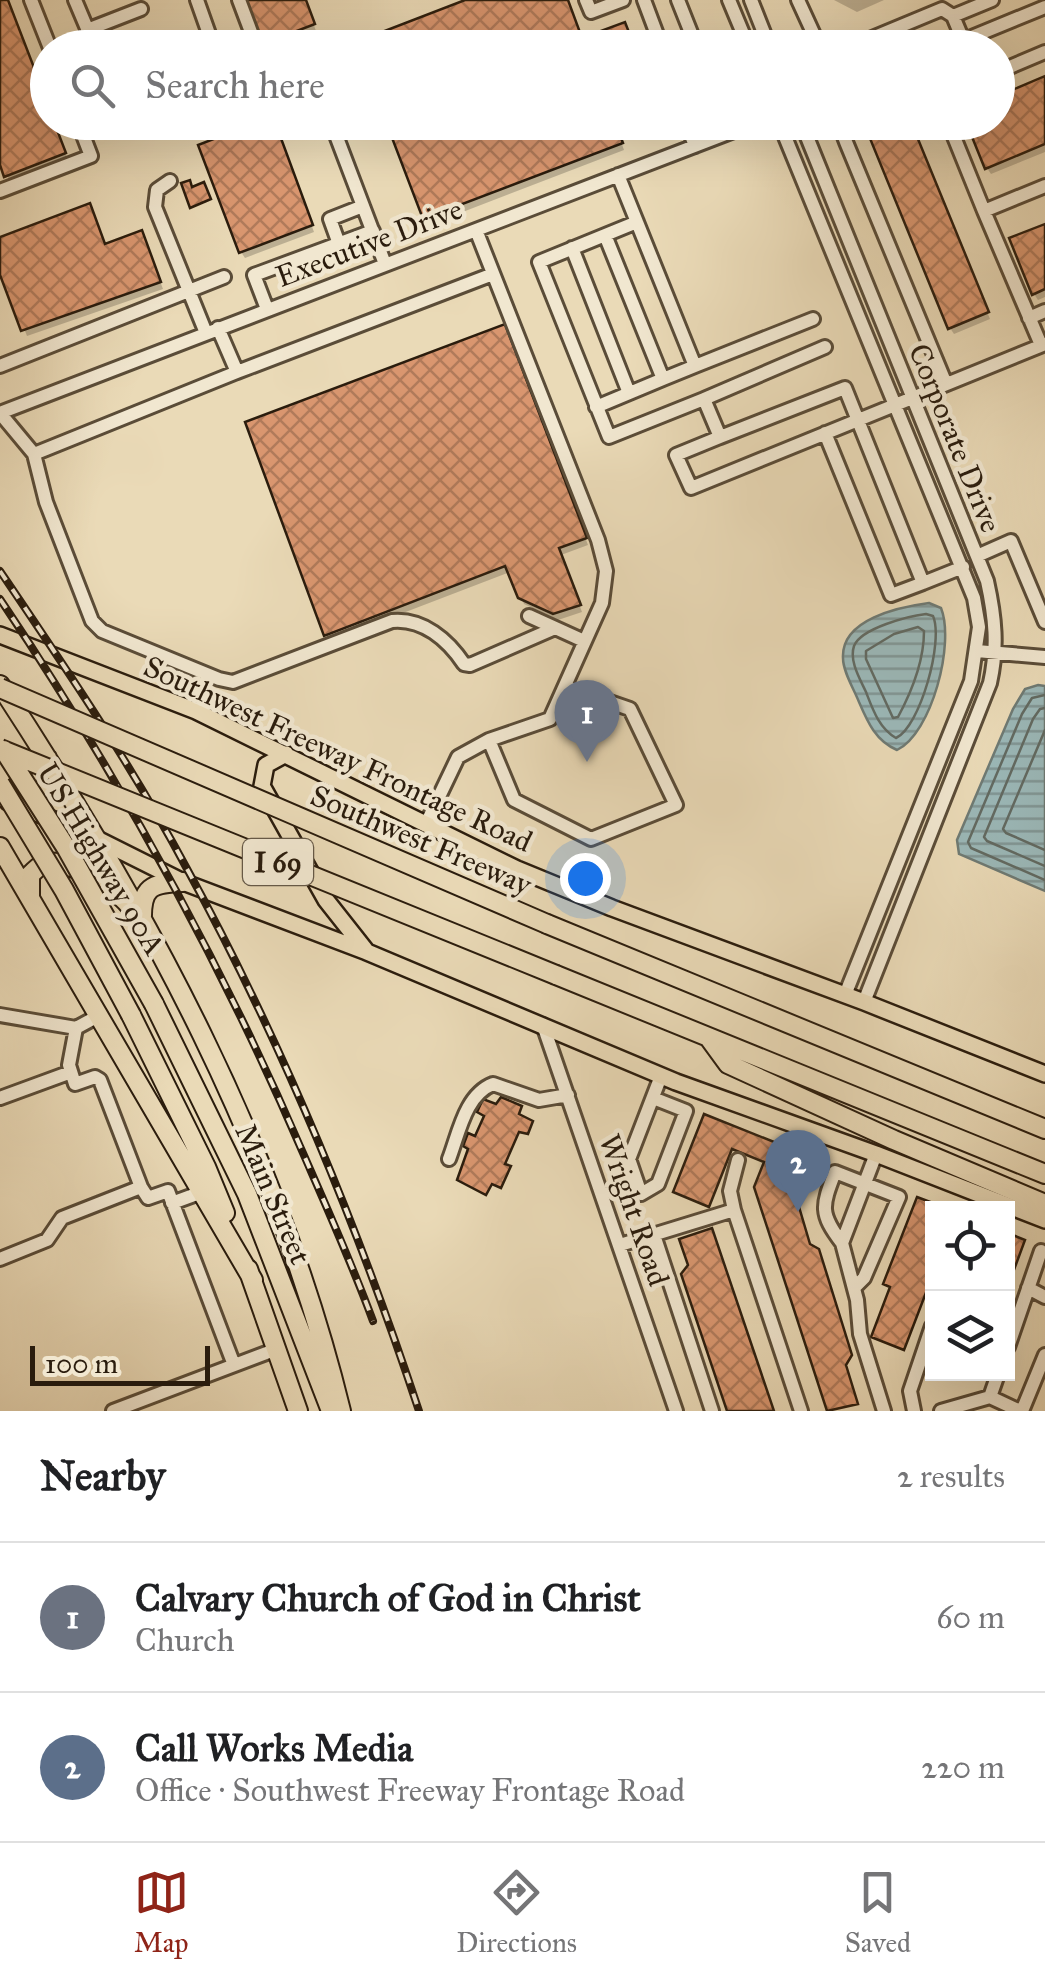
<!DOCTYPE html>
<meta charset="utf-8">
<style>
:root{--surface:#fff;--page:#f6f6f6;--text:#202124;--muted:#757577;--line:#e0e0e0;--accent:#8f2418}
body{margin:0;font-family:"IM FELL Great Primer",serif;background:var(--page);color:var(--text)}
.controls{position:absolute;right:30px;bottom:30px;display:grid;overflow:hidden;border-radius:0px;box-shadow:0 10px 40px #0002}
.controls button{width:90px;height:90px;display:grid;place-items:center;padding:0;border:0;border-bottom:2px solid var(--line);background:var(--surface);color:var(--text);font:50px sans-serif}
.scale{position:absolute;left:30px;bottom:25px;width:180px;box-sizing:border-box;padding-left:10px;border:5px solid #2a1c0d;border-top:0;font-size:28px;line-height:35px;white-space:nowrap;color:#2a1c0d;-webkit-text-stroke:8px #f1e7d0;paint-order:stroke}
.you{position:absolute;left:585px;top:878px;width:35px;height:35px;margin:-25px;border:8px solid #fff;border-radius:50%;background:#1a73e8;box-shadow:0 0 0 15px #1a73e833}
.badge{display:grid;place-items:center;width:65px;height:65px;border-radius:50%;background:var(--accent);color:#fff;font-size:32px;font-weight:700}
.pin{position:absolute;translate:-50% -82px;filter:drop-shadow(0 2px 5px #0008)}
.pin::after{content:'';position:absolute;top:52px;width:35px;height:30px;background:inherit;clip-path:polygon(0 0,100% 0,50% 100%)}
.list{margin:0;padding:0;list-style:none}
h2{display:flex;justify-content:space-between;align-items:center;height:130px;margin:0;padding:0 40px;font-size:42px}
h2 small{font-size:32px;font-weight:400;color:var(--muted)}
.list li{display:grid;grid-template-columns:65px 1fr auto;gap:30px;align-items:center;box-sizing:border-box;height:150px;padding:0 40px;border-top:2px solid var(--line)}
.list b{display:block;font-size:38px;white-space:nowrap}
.list p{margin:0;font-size:32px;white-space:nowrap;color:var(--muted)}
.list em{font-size:32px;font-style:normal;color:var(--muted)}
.icon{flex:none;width:55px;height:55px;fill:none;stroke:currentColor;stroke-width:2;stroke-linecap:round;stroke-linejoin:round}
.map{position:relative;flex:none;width:1045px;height:1411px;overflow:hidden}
.search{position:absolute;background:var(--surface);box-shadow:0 10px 40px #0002;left:30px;right:30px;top:30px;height:110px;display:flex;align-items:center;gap:25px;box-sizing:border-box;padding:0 35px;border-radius:55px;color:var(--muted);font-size:38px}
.sheet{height:430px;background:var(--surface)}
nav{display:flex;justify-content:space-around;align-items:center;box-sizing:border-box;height:140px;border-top:2px solid var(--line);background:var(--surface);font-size:28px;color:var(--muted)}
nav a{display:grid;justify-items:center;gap:5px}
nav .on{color:var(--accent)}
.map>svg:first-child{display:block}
.water{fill:url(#water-rules);stroke:#6e7a74;stroke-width:2.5}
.shadow{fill:#0003}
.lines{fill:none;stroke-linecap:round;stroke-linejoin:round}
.shore{stroke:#626a62;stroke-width:2.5}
.building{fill:url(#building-cross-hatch);stroke:#2a1c0d;stroke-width:2.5}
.minor-casing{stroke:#5a4c38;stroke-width:18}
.major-casing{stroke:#2a1c0d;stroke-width:20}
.highway-casing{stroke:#2a1c0d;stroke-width:22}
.minor{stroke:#f1e7d0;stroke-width:12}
.major{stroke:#eadab7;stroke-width:15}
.highway{stroke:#eadab7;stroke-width:18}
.rail-casing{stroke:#2a1c0d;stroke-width:8}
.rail{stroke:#f1e7d0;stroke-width:4;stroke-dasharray:11;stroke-linecap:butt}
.highway-bridge-casing{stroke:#2a1c0d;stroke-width:22;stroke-linecap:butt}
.highway-bridge{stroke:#eadab7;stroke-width:18}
.labels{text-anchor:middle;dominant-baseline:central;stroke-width:9;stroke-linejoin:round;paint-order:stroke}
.shield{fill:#f1e7d0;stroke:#665948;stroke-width:2.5}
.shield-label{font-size:28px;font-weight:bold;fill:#2a1c0d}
.street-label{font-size:30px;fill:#2a1c0d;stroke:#f1e7d0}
</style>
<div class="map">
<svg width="1045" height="1411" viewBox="0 0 1045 1411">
<defs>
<pattern id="water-rules" width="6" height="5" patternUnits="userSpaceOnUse" patternTransform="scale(2.5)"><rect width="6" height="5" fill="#9bb8b8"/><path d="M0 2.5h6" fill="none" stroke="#7f9594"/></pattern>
<pattern id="building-cross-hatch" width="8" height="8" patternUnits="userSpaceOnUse" patternTransform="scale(2.5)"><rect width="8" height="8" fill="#d9966f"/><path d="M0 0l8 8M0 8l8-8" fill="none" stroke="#b07a5a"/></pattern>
</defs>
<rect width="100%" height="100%" fill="#eadab7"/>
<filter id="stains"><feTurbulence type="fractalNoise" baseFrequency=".002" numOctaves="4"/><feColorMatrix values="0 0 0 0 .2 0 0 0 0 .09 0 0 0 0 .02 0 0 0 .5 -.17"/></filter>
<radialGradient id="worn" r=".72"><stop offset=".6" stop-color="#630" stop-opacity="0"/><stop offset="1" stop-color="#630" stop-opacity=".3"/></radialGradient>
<path class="water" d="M929,603L941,608C955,643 932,733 897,750C876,741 868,723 859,702C854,689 843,672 843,658C841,619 899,607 929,603Z
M1038,685L1045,686V891L959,854L957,840L1013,709L1025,689Z"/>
<path class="shadow" d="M0,0H7L48,122H53L68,160L10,182L0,158Z
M249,0H305L316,31L268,48Z
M834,0H884L857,12Z
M1045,79V152L991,174L987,168L998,122V98Z
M389,122H614L624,150L429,225Z
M275,126L314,232L245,258L241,252Z
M912,128L990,319L954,334L950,328Z
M1045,226V297L1038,300L1034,294Z
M144,239L163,289L27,336L0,267V240L105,246Z
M508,333L588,545L561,555L582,612L558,620L524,604L510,572L330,641L327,635Z"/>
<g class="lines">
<path class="shore" d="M926,614L933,616C944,641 920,727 896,738C879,728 873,710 866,692C860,679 849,661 854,646C861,628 909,616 926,614Z
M918,627L924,631C924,661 912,691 898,717L893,718L866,659V651L894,634Z
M1045,695L1032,698L1022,714L968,842L971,848L1045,880
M1045,708L1040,709L1033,719L984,837L987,841L1045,866
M1045,730L1003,829L1006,833L1045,850"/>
</g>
<path class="building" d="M0,0H8L48,104V122H54L66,153L4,177L0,165Z
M246,0H306L315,24L263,44Z
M465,0H568L582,38L625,22L635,48H358L356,42Z
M1045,76V144L985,169L966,122H998V96Z
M258,122H275L313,225L239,253L198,145Z
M386,122H615L623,143L423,219Z
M900,122H911L989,312L948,329L869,136Z
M190,180L192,187L204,182L211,199L190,208L181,183Z
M90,203L105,244L142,230L161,282L21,331L0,275V237Z
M1045,224V289L1032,295L1009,238Z
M505,324L587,538L559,548L581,605L553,614L518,598L505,566L324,636L245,422Z
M501,1097L522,1106L519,1114L533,1121L528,1134L519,1132L505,1164L511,1166L501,1188L492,1184L486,1195L457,1180L468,1149L463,1146L468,1133L475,1136L484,1116L477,1112L483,1099L496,1104Z
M704,1114L814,1158L797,1200L810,1244L819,1249L852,1355L846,1365L858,1404L827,1411L754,1187L764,1162L732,1149L709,1207L673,1192Z
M917,1197L946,1208H932V1277L904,1350L871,1337L890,1287L883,1284Z
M712,1228L774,1411H727L681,1274L688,1265L679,1239Z
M1008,1233L1025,1240L1008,1286Z"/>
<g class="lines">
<g class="minor-casing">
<path id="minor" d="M31,0L50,48
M75,0L94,45
M197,0L214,48
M239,0L257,48
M586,0L591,12L623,0
M644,0L662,48
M678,0L697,48
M729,0L749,48
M751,0L770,48
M798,0L820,48
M953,16L992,0
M87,30L141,9
M320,48L321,47
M848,48L942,9L953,16L963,40
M945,48L1045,7
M998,72L1045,52
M331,122L385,264
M686,122L695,146
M779,122L974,598L979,627L971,681L845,995
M801,122L987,581C995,617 998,647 990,683L864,1002
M842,122L840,126L846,142L946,384
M948,122L984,211L1045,186
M618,175L695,366L813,319
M170,181L157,190L155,207L206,333
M0,191L91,156L78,122
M984,211L1041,345
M637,222L539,262L609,437L704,399
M605,235L663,379L695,366
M339,244L330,219L363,206
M572,248L629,393
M267,309L254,275L373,231
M1029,318L1045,311
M218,328L237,372L493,274
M825,347L704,399L720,437L676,455L691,488L1045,344
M0,366L224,277
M596,407L663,379
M0,413L757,122
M0,413L34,454L237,372
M720,437L845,388L923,583L891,595L825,433
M34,454L46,502L92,621L102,631L219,679L233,682L392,621C423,618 448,640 464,664L470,665L555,628
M977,556L1011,541L1045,622
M923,583L963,567
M529,616L584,641
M977,651L1045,657
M489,740L514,800L591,839L676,805L630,709L566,687
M426,824L458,757L489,740L550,719L602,603L606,571L598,540L476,230
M0,1015L76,1028L100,1015
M543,1025L676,1411
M76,1028L69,1065L75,1084L95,1077L100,1080L141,1187
M0,1098L71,1072
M653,1098L686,1111L658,1184L641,1194L629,1159L661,1076
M876,1154L842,1243L857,1300L860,1334L884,1411
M449,1159C459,1133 465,1095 493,1084L539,1100L568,1095
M172,1203L202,1192
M734,1210L730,1191L738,1160
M654,1235L712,1411
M842,1243C819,1213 822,1206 835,1172L899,1197L864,1278L854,1288
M620,1245L734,1210L801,1411
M0,1259L47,1240L62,1218L141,1187L148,1198L168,1191L234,1365
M1028,1288L1045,1297
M1008,1347L1041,1251
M990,1397L998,1374
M113,1411L277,1349
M914,1411L910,1391L932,1326
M941,1411L990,1397L1020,1411
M1022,1411L1045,1355"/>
</g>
<g class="major-casing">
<path id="major" d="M0,635L196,711L517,869L612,908L864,1002L1045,1074
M286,754L266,765L262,786L326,900L367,952
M8,802L75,828L183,882L367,952L676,1082L876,1154L1045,1220"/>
</g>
<g class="highway-casing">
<path id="highway" d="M0,685C147,909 277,1149 341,1411
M0,797L23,798L41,794L49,780L47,758
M0,847L253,1280
M30,897V875C33,872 39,866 43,864C64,855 116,889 129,905
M142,921C141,887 151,883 183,882
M547,924L1045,1129
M556,975L1045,1174
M154,1004L247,1194L331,1411
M131,1015L206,1167L225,1213
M709,1038L728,1064L894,1140L1045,1204
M248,1269L298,1411"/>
</g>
<use href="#minor" class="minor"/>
<use href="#major" class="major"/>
<use href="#highway" class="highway"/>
<g class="rail-casing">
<path id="rail" d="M0,571C65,667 131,764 186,867C281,1040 357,1224 419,1411
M0,599C118,775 219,958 303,1153C327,1208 352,1264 373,1321"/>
</g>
<use href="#rail" class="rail"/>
<g class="highway-bridge-casing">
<path id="highway-bridge" d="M0,688L547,924
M0,749L556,975
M4,750L67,849L154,1004
M0,784L64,890L131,1015"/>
</g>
<use href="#highway-bridge" class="highway-bridge"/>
</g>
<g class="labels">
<rect class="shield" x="243" y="839" width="70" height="46" rx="8"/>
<g class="shield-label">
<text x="278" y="862">I 69</text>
</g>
<g class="street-label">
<text transform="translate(369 243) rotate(-21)">Executive Drive</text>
<text transform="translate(955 438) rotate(68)">Corporate Drive</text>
<text transform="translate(338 754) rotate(25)">Southwest Freeway Frontage Road</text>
<text transform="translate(421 840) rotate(23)">Southwest Freeway</text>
<text transform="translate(101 859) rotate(59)">US Highway 90A</text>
<text transform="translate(273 1194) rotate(67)">Main Street</text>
<text transform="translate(634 1210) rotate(71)">Wright Road</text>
</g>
</g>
<rect width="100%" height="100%" filter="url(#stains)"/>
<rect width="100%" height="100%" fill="url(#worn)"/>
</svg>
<div class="controls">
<button><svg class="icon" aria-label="locate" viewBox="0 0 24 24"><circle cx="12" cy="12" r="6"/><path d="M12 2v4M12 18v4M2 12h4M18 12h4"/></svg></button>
<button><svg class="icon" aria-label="layers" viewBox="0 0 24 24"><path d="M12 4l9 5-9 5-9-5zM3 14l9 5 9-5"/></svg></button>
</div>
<div class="scale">100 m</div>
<div class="you"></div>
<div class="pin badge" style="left:587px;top:762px;background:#6b7280">1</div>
<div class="pin badge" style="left:798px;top:1212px;background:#5c6f8a">2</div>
<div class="search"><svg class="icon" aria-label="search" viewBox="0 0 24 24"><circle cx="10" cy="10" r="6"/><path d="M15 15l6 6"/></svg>Search here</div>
</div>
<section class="sheet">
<h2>Nearby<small>2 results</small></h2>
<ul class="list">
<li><span class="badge" style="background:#6b7280">1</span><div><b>Calvary Church of God in Christ</b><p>Church</p></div><em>60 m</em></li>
<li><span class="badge" style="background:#5c6f8a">2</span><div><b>Call Works Media</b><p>Office · Southwest Freeway Frontage Road</p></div><em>220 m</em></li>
</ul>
</section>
<nav>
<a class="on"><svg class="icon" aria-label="map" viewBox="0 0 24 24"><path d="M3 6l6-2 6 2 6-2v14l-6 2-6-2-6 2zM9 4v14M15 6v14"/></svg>Map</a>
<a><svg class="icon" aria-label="directions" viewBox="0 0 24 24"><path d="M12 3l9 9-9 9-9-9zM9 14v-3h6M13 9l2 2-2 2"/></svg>Directions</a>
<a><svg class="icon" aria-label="saved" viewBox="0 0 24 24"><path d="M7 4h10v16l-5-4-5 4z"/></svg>Saved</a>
</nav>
